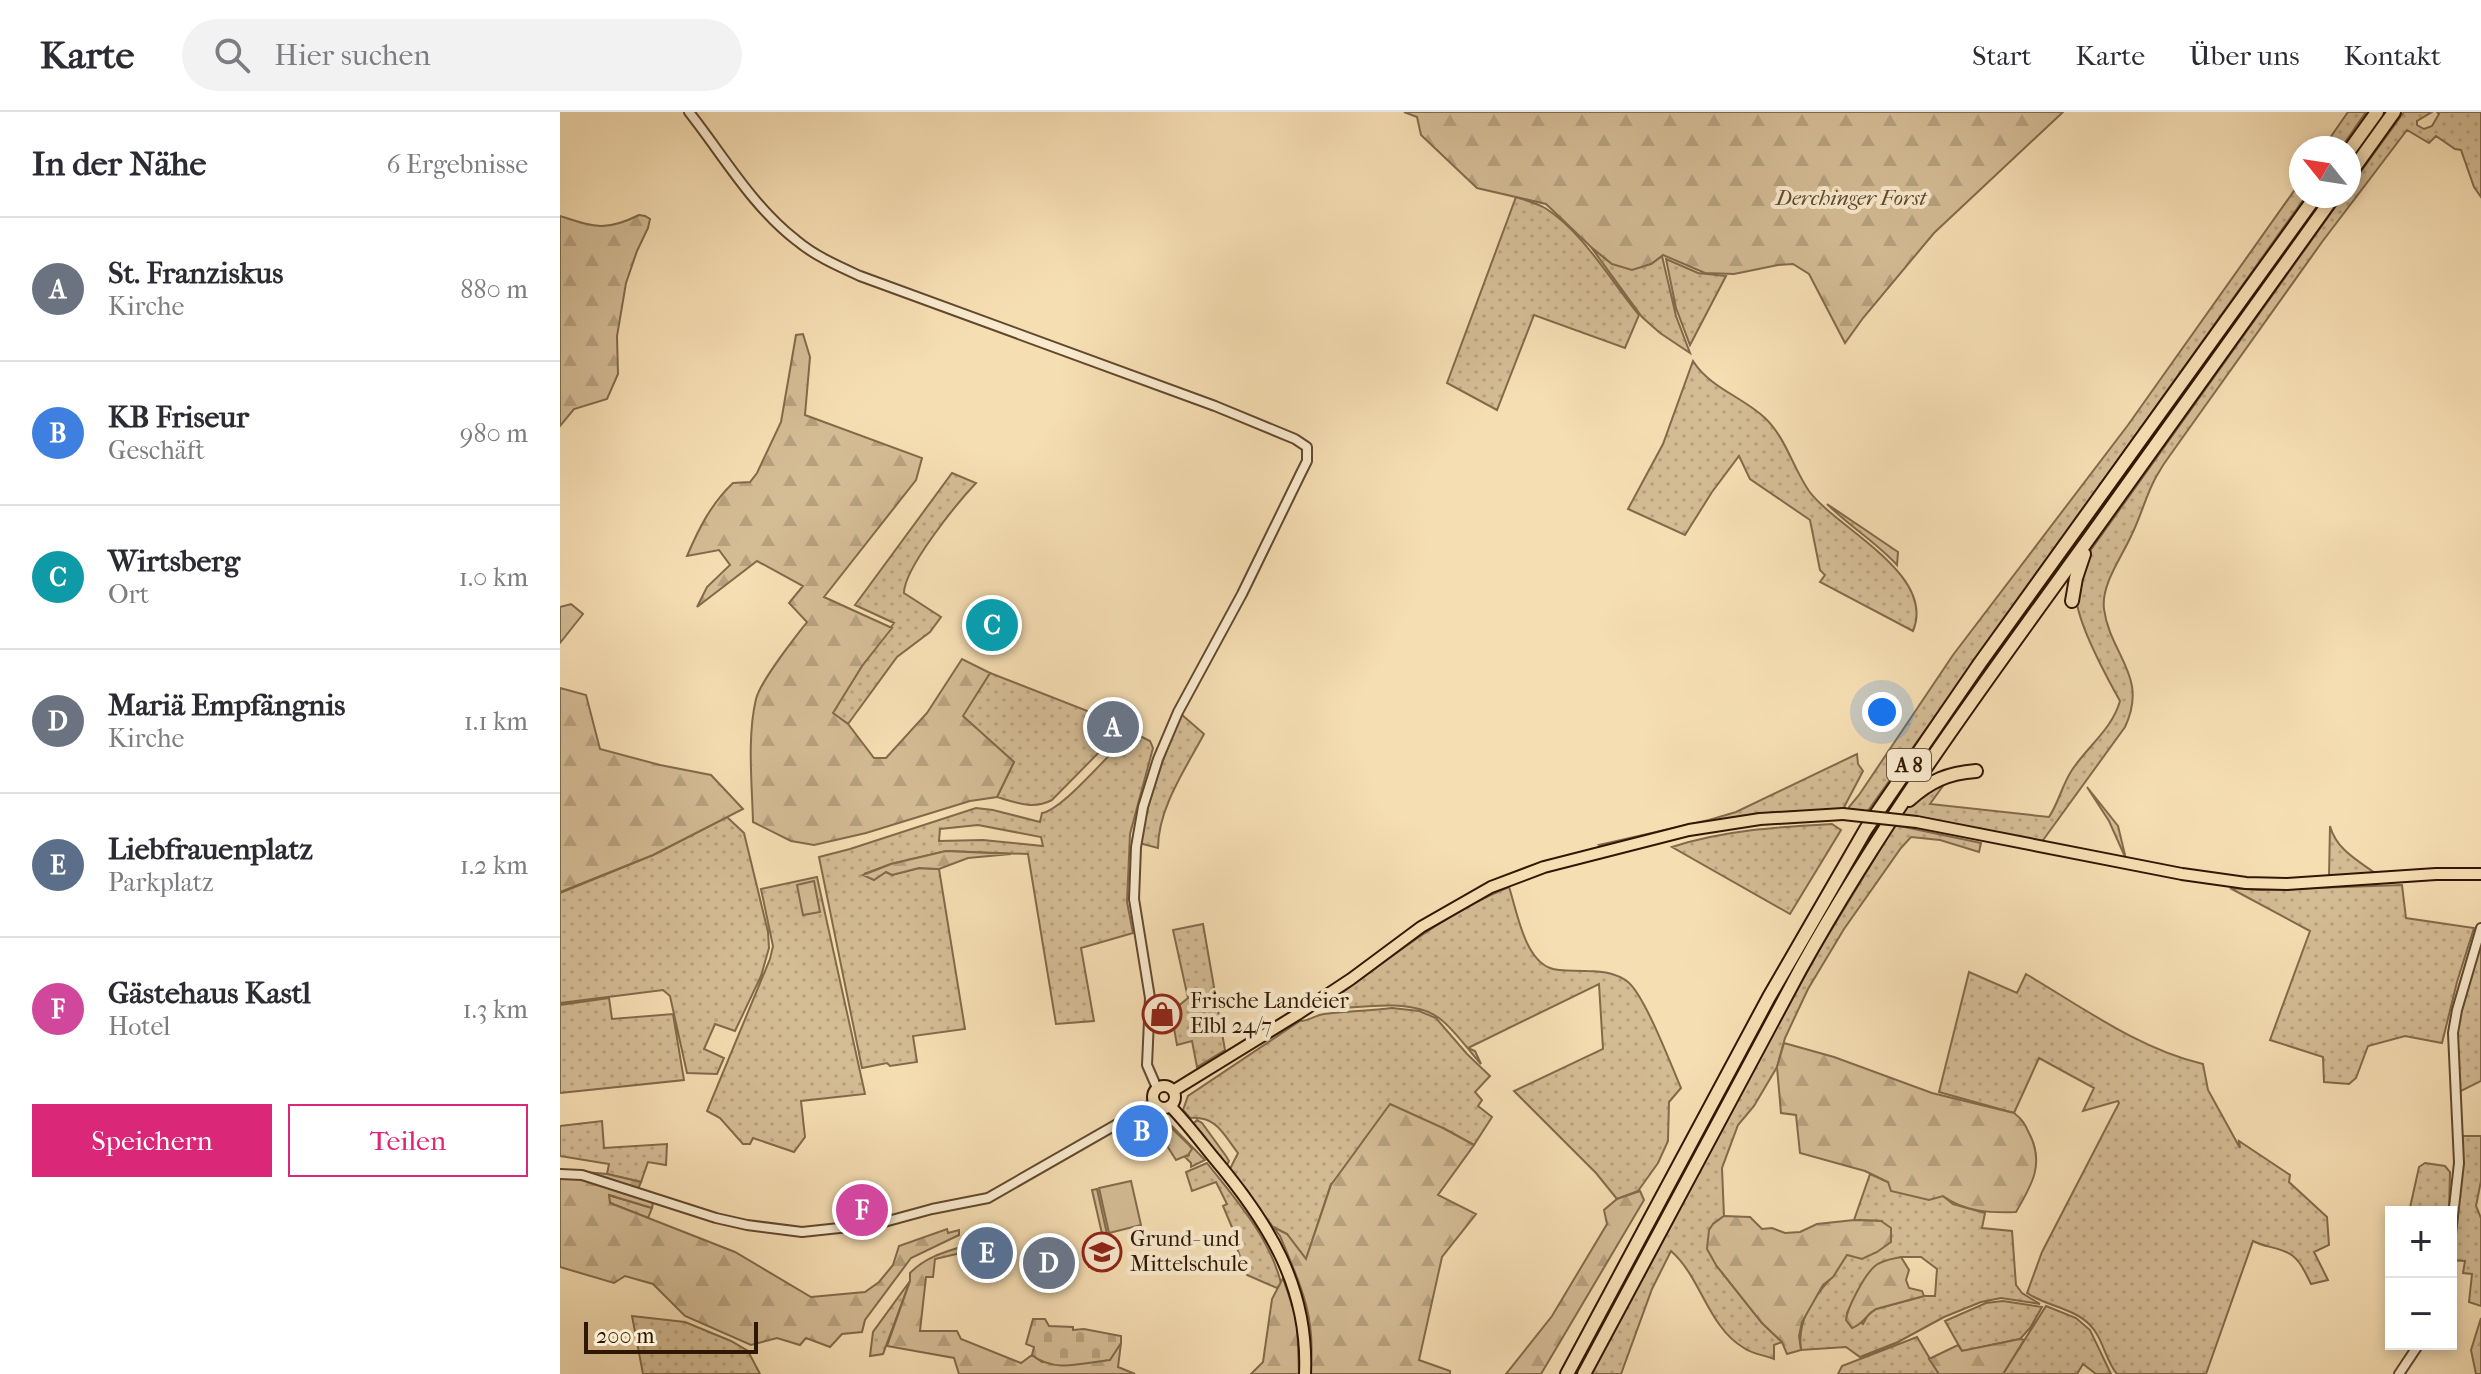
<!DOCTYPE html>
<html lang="de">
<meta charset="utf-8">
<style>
:root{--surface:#fff;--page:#f2f2f3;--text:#2b2b33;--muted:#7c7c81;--line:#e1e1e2;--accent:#db2777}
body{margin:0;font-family:"IM FELL French Canon",serif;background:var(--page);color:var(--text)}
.controls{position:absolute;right:24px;bottom:24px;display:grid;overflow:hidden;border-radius:0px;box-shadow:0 4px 12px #0003}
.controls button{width:72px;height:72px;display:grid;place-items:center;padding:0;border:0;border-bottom:2px solid var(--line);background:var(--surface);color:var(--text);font:40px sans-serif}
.compass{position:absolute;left:1729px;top:24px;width:72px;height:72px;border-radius:50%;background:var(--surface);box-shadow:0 4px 12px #0003;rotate:300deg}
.scale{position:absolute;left:24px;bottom:20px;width:174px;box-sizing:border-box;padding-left:8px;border:4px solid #301700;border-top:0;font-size:22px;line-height:28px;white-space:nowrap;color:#301700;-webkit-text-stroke:6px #f9eace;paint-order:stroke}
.you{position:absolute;left:1322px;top:600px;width:28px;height:28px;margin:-20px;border:6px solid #fff;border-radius:50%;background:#1a73e8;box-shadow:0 0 0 12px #1a73e833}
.badge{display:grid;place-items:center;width:52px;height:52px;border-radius:50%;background:var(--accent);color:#fff;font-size:26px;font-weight:700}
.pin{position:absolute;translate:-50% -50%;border:4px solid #fff;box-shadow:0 2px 8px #0006}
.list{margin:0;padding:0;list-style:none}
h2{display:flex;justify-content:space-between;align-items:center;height:104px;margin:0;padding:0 32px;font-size:34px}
h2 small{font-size:26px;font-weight:400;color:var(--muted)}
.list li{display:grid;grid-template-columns:52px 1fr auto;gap:24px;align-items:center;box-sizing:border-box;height:144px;padding:0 32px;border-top:2px solid var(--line)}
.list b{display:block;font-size:30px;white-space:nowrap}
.list p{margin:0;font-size:26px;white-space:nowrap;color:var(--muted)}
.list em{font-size:26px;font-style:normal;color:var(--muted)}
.actions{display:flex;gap:16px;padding:24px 32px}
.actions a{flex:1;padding:18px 0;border:2px solid var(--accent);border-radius:0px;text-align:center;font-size:28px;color:var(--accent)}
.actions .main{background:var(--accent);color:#fff}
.icon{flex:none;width:44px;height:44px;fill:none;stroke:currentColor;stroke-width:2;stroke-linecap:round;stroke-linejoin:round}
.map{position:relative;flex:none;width:1921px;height:1262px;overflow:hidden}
header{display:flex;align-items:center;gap:48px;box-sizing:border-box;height:112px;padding:0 40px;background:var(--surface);border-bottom:2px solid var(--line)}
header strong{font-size:38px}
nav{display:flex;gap:44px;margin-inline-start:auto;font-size:28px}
.search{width:560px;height:72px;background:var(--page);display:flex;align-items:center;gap:20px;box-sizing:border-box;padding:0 28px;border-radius:44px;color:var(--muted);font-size:30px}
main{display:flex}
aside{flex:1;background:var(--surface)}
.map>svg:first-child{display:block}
.grass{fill:url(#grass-dots);stroke:#826a4a;stroke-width:2;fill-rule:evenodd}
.forest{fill:url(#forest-firs);stroke:#826a4a;stroke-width:2}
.cemetery{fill:url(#cemetery-stones);stroke:#826a4a;stroke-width:2}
.pitch{fill:#d4bc95;stroke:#826a4a;stroke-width:2}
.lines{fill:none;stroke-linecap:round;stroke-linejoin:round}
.minor-casing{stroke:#62492d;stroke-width:12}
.major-casing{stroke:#301700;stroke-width:14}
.highway-casing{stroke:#301700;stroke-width:16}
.minor{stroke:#f9eace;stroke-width:8}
.major{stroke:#f6deb3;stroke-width:10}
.highway{stroke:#f6deb3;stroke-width:12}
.major-bridge-casing{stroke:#301700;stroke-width:14;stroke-linecap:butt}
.major-bridge{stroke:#f6deb3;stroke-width:10}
.labels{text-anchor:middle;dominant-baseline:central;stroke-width:8;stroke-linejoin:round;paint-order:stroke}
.shield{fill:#f9eace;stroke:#6c563e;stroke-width:2}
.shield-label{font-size:20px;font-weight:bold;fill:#301700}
.park-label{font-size:22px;font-style:italic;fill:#61492d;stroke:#f9eace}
.poi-label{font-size:22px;fill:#301700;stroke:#f9eace;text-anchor:start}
</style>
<header>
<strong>Karte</strong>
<div class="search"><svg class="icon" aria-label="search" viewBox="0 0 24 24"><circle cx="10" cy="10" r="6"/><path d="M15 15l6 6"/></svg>Hier suchen</div>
<nav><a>Start</a><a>Karte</a><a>Über uns</a><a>Kontakt</a></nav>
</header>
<main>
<aside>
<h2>In der Nähe<small>6 Ergebnisse</small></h2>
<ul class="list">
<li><span class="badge" style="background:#6b7280">A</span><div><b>St. Franziskus</b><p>Kirche</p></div><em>880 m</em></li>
<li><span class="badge" style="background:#3f7fe0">B</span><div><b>KB Friseur</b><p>Geschäft</p></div><em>980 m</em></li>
<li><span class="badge" style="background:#0f9aa8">C</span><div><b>Wirtsberg</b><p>Ort</p></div><em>1.0 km</em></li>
<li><span class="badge" style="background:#6b7280">D</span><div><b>Mariä Empfängnis</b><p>Kirche</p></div><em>1.1 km</em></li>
<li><span class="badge" style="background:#5c6f8a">E</span><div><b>Liebfrauenplatz</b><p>Parkplatz</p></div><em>1.2 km</em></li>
<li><span class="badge" style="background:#d1479c">F</span><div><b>Gästehaus Kastl</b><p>Hotel</p></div><em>1.3 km</em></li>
</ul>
<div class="actions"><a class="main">Speichern</a><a>Teilen</a></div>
</aside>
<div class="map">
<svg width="1921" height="1262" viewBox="0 0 1921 1262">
<defs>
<pattern id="grass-dots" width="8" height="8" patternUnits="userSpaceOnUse" patternTransform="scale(2)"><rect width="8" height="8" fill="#d4bc95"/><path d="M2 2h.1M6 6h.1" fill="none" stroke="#b6a17f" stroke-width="1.8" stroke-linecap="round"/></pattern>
<pattern id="forest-firs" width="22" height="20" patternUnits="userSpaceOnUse" patternTransform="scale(2)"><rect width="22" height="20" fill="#d4bc95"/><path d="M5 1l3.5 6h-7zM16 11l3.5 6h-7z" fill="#b6a17f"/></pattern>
<pattern id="cemetery-stones" width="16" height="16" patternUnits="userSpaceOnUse" patternTransform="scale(2)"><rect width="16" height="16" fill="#d4bc95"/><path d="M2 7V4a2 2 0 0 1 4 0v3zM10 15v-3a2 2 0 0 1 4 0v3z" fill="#b6a17f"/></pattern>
</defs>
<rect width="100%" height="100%" fill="#f6deb3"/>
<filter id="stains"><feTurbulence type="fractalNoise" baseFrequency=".0025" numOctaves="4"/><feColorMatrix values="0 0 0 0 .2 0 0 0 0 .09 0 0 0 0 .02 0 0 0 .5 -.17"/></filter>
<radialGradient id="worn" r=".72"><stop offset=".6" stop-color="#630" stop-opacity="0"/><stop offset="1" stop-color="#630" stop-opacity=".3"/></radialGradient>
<path class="grass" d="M1788,0H1806L1781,36H1763Z
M1844,0H1872L1857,9V13L1864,17L1872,14L1879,2L1877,0H1921V85L1914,75L1901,38L1895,37L1876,24L1869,31L1847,18L1762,130L1613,339C1607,347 1601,356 1596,365C1586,383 1581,404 1572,422C1562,445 1541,472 1544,497C1550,543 1589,564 1565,615L1481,731L1342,703L1350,692L1388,667L1370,692L1489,705C1499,690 1502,673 1512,658C1528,634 1552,617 1560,589C1546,564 1515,508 1516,481C1517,471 1521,459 1523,449L1783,84H1789V76Z
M1741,69V84H1746L1307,700L1290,699L1289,695L1299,683L1393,543L1568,313Z
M956,85C965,88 976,91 985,96C1023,120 1051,169 1079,203L1065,236L974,203L937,298L887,271Z
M1031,135L1052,152H1091L1102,144L1116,204L1130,241L1100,221L1082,205Z
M1106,147L1138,161L1166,164L1130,233L1116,196Z
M1133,249C1150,276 1183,285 1205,306C1226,326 1233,356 1249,379C1276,416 1377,462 1353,519L1260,470L1265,463L1260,458L1250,408L1190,367L1179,344L1152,380L1125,423L1068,397L1103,332Z
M392,361L416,371C398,390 344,456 344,481L381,505L370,520L337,545L288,612L272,601L302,554L334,511L295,493Z
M1267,392L1338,440L1337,453C1316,430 1289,414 1267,392Z
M430,561L571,616L556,623L492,688C473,698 457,691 437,685L454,650L402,604Z
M621,602L644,622C626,656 598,696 598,736L579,731C589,685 603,645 621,602Z
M580,624L590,629L593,636L570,722L567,790L573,821L521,836L534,909L496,912L468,742L386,739L331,752L304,762L326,760L332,763L359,756L379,757L405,917L353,924L357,950L330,954L327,951L302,956L259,745L290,737L416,696L433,698L480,710L482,701C502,698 549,642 566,626ZM418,713L481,725L483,734L423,728L379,729L380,717Z
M1297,642L1298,652L1303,659L1282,699L1042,735L1039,733L1149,708L1176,700Z
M1527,675L1558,714L1566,747L1549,709Z
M167,705L184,721L208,820L209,836L201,864L175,919L155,912L144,937L164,946L157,962L127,961L110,884L103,878L0,891V781L93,743Z
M1272,712L1281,718L1230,802L1112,735C1164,718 1218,715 1272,712Z
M1335,713L1421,731L1419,740L1380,728L1351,725L1341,736L1284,817L1248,877L1225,926L1217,955L1194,994L1178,1013L1162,1056L1164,1104L1153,1112L1156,1153L1202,1211L1222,1230L1214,1233V1247C1204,1243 1192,1242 1184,1236C1148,1215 1141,1165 1111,1139L1092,1177L1061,1262H1030L1203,938L1264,830Z
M1770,714C1776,737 1797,748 1815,761L1769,764Z
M257,765L305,982L241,989L245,1025L234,1040L193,1026L190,1032H183L160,1006L147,999L210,847L213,834L201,777Z
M1842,773L1846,806L1914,816L1897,870L1882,931L1845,924L1808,934L1796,966L1789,972L1764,970L1763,945L1710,928L1750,819L1670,776L1700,778Z
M949,775C957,799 964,846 990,856C1000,860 1015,858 1027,859C1041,859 1057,861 1068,870C1085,884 1111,953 1121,976L1109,990L1108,1029L1098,1051L1078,1079L1057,1087L1036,1061L954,979L1043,937L1039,872L908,936L915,939L921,952C908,938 895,918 879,906C850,885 796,896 761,898L769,890C827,849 882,802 949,775Z
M643,812L665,938L637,955L632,929L617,933L612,905L604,904L603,899L617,895L628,886L613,818Z
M1921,831V969L1899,980L1896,928L1902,893Z
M1409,860L1457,881L1466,862C1522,895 1579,937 1643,952L1648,978L1680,1036L1679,1029L1730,1063L1729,1070L1767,1105L1769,1133L1754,1140L1768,1168L1751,1172C1745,1160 1739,1145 1726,1140C1716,1135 1704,1135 1693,1129L1646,1262H1557C1545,1248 1543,1225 1529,1212C1513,1196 1486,1194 1467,1181L1482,1140L1559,991L1558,989L1523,999L1534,976L1479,946L1454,1001L1379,980Z
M49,886L52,907L113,902L124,968L0,981V893Z
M832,896L859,899L876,906L907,942L930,964L915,980L922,988L918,994L932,1005L914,1033L883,1016L771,1072L746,1147L727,1122L713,1115L670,1057L678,1041C663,1022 657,1004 630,1006L623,998L628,984L740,909C750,909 755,903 764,902C787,899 809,899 832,896Z
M591,1003H599L604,1006L645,1048L631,1055V1051L625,1045L629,1043L628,1032L601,1005L588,1004Z
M637,1008L642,1011L666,1044L669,1049L667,1053L633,1012Z
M42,1009L44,1036L107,1032L106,1053L88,1050L81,1070L47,1062L49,1052L0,1044V1014Z
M1902,1024H1921V1069L1916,1094L1921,1106V1194L1909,1190L1912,1162L1903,1161L1905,1149L1891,1148L1903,1052Z
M647,1051C676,1088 709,1124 721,1171L717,1176L687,1163L672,1123L674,1120L663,1094L667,1092L656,1070L632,1079L626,1060Z
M1865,1051L1885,1054L1890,1060L1889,1100H1849L1859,1055Z
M1310,1062L1328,1070L1383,1084L1393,1092L1425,1101L1422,1116L1452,1119L1456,1173L1462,1181L1480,1192L1441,1186L1421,1190L1384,1205L1338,1230L1300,1245L1286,1235L1241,1238C1237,1209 1252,1187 1271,1166C1277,1160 1280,1152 1285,1145C1295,1132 1309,1121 1321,1109L1294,1108ZM1341,1145H1361L1377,1157L1375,1184H1364L1316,1197L1309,1201L1303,1212L1287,1201L1301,1173Z
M48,1083L92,1096L88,1106L50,1091Z
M350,1169L323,1242L310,1244L313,1220Z
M1443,1189L1482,1195L1470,1216L1460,1227L1402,1239L1385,1209L1426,1191Z
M1486,1194L1516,1206L1530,1218L1551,1262H1536L1523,1252L1517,1262H1443Z
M72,1204L125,1210L171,1229L188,1239L200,1262H83Z
M1357,1225L1379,1262H1278L1282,1254Z"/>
<path class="forest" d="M844,0H1503L1374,121L1303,206L1285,231L1249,162L1233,152L1218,153L1174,162L1145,161L1103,143L1091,152L1072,158L1052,152L1031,135L986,92L917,76L861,23L857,5Z
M79,103L85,104L90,107L88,116L77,139L66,171L57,224L58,262L47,287L14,297L0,314V104C34,115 45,120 79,103Z
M243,222L250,245L245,303L362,346L356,368L264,485L332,516L302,554L273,601L288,612L314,646H326L367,601L402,547L430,561L403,604L454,650L437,685L410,689L306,721L254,733L231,729L193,710C192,671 187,625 196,587C201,568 234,527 247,510L229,491L243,474L197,449L137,495L147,475L170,453L159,438L127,444C139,416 151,392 173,371L190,370L197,361L221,310L236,223Z
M11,492L23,502L0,531V495Z
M0,576L26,583L40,637L100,653L151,663L183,697L93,743L0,780Z
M386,739L451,742L408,746L379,757L359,756L332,763L326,760L314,768L303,763L331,752Z
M1224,931L1274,945L1372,981L1454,1001C1462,1007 1465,1012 1469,1021C1485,1051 1472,1073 1456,1100C1430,1101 1405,1100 1383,1084L1369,1088L1331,1079L1328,1070L1305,1059L1240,1041L1236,1003L1221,1001L1217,955Z
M830,992L883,1016L914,1033L878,1083L916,1102L882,1145L859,1248L890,1259V1262H750C757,1207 741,1173 720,1124L713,1115L727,1122L746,1147L771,1073Z
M589,1005H600L628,1032L632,1037L628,1043L616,1048Z
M14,1059L47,1062L81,1070L78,1077L81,1086L93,1091L92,1096L49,1083L50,1091L175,1140L251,1185L305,1180L319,1170L333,1153L339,1134L387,1117L388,1121L399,1118V1123L351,1146L305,1208L302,1220L282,1222L270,1235L246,1226L240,1233L217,1226L191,1233L125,1204L93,1172L65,1164L54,1171L0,1155V1067Z
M1080,1079L1084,1088L981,1262H946L992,1204L1047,1112L1044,1098L1057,1087Z
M1164,1104L1190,1105L1202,1117L1212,1116L1225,1121L1240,1120L1257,1112L1294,1108L1321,1109L1331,1116V1130L1317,1140L1302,1147L1287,1143L1273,1165L1263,1173L1242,1210L1239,1224L1241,1238L1227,1242L1222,1230L1202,1211L1156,1153L1147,1137L1149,1118L1153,1112Z
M401,1135V1141L375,1147L373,1165H366L360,1219H397L401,1227L461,1251L472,1243L482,1250L549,1248L561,1231L558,1255L575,1262H399L394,1246L327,1234L350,1169V1161C365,1146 381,1141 401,1135Z
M1341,1145L1349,1158L1346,1168L1349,1176L1362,1179L1364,1184L1316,1197C1305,1203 1305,1211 1292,1216L1286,1208C1287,1196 1305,1162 1315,1154C1322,1148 1332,1147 1341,1145Z
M723,1166L737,1208L739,1262H691L703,1250L712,1187Z
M1921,1206V1262H1916L1911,1238Z
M1460,1227L1464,1228L1443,1262H1379L1369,1247L1398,1233L1402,1239Z"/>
<path class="cemetery" d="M473,1207H485L489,1214L513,1215V1218L524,1217L561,1224V1231L550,1248C523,1251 494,1261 472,1243L474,1235L466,1232Z"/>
<path class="pitch" d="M254,769L260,800L243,803L237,773Z
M571,1069L581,1113L549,1121L539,1076Z
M537,1077L551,1140L554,1141L553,1156H544L542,1159H538L537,1155H529L530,1138L546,1139L532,1078Z"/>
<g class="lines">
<g class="minor-casing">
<path id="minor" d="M129,0C163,43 192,94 236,128C255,144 278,154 300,164L655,294L735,327L747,335V349L741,361L682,482L618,600L598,647L583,695L576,735L574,787L590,886L587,953L597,976
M0,1062L22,1063L156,1106L187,1113L242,1120L317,1112L372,1097L428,1086L594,991
M1891,1122L1899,1051L1893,921L1897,898L1921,816
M1839,1262L1859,1232"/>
</g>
<g class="major-casing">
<path id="major" d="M1357,710L1622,762L1686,771L1727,772L1876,762H1921
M593 985a11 11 0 1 1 22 0a11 11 0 1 1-22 0Z
M613,979L738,902L791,867L861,815L931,775L984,755L1129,718L1200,707L1283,702
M610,994C626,1010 640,1029 654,1046C708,1110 749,1175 745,1262"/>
</g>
<g class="highway-casing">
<path id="highway" d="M1789,39L1817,0
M1789,63L1834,0
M1512,489L1516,466L1524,442
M1349,688C1370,669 1388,661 1416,659
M1007,1262L1209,885L1306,717L1420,551L1756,84
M1024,1262L1240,858C1324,706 1428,566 1530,425C1612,312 1692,197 1774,84"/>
</g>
<use href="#minor" class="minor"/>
<use href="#major" class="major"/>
<use href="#highway" class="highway"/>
<g class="major-bridge-casing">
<path id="major-bridge" d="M1283,702L1357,710"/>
</g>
<use href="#major-bridge" class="major-bridge"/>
</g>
<defs>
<g id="shop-ring" transform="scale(2)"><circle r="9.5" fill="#f9eace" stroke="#8f2418" stroke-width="1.5"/><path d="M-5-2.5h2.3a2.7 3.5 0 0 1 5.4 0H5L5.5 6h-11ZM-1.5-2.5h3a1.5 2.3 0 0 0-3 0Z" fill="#8f2418"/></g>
<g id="school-ring" transform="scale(2)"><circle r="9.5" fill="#f9eace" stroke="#8f2418" stroke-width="1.5"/><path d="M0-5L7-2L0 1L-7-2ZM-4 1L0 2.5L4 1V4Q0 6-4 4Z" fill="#8f2418"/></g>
</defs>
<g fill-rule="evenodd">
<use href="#shop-ring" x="602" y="902"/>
<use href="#school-ring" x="542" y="1140"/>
</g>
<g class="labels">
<rect class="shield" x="1327" y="637" width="44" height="32" rx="6"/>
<g class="shield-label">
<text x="1349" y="653">A 8</text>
</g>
<g class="park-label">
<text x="1291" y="86">Derchinger Forst</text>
</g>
<g class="poi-label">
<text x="630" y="889">Frische Landeier<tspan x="630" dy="25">Elbl 24/7</tspan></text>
<text x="570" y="1127">Grund- und<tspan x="570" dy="25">Mittelschule</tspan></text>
</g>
</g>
<rect width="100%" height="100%" filter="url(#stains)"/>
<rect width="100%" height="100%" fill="url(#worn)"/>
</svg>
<div class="controls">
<button>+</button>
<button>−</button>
</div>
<svg class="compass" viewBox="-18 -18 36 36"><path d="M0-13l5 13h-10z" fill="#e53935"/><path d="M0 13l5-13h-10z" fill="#7c7c81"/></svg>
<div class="scale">200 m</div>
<div class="you"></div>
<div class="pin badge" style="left:553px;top:615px;background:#6b7280">A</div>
<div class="pin badge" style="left:582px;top:1019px;background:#3f7fe0">B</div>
<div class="pin badge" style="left:432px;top:513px;background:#0f9aa8">C</div>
<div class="pin badge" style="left:489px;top:1151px;background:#6b7280">D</div>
<div class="pin badge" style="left:427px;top:1141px;background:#5c6f8a">E</div>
<div class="pin badge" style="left:302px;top:1098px;background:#d1479c">F</div>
</div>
</main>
